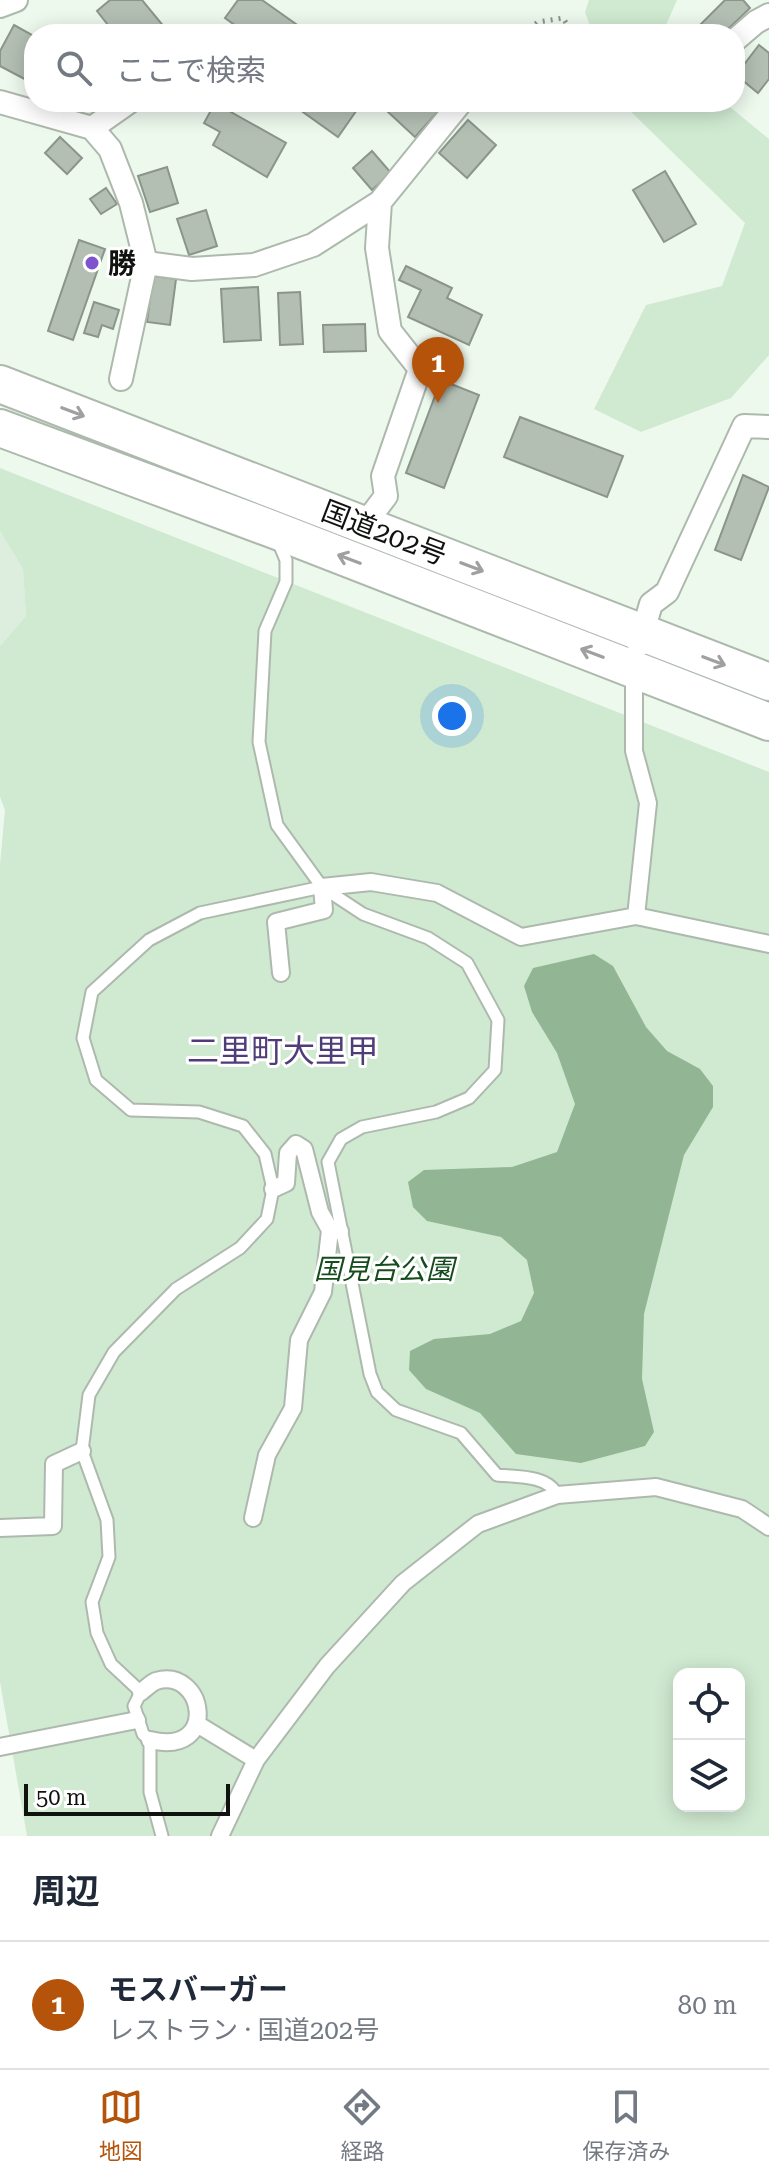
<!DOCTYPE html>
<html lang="ja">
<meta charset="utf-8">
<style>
:root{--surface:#fff;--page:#f2f2f3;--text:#1f2937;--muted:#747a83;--line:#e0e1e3;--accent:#b45309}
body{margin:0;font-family:"Roboto Serif","Noto Sans JP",serif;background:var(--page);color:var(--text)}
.controls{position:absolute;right:24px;bottom:24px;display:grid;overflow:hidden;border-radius:16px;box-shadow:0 4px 20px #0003}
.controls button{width:72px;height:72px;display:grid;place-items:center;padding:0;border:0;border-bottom:2px solid var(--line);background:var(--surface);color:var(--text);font:40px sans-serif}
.scale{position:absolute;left:24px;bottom:20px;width:206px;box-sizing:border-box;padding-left:8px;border:4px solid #0f120f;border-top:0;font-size:22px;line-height:28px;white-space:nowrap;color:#0f120f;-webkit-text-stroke:6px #fff;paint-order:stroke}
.you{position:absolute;left:452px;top:716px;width:28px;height:28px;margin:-20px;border:6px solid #fff;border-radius:50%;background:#1a73e8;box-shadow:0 0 0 12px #1a73e833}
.badge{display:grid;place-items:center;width:52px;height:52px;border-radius:50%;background:var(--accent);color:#fff;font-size:26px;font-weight:700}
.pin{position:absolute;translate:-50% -66px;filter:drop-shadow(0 2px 4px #0008)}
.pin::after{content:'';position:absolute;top:42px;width:28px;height:24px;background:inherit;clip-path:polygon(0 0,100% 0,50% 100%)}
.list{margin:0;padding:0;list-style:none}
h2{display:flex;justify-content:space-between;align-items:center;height:104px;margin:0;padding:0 32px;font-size:34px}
h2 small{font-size:26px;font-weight:400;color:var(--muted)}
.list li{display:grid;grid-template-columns:52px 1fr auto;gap:24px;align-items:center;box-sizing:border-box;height:128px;padding:0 32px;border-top:2px solid var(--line)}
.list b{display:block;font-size:30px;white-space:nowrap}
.list p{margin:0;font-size:26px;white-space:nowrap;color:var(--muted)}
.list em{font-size:26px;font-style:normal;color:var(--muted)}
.icon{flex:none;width:44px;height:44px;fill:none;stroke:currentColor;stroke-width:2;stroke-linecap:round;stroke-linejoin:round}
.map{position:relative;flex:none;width:769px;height:1836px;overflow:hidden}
.search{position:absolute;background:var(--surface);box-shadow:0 4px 20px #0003;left:24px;right:24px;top:24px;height:88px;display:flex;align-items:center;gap:20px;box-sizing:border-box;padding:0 28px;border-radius:32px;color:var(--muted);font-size:30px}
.sheet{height:232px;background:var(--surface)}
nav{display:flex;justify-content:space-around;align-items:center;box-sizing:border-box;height:112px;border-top:2px solid var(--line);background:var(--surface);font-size:22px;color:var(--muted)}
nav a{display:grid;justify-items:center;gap:4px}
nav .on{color:var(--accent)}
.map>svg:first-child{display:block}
.built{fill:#ddeede}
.green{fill:#d0ead1;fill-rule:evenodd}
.water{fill:#92b693}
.building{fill:#b4bfb4;stroke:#8b958b;stroke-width:2}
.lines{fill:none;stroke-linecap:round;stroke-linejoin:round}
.service-casing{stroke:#aeb9ae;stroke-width:15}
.pedestrian-casing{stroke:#aeb9ae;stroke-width:20}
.minor-casing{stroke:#aeb9ae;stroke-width:26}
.trunk-casing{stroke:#aeb9ae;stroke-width:40}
.path{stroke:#8c948c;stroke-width:5;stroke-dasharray:2 6;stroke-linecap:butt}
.service{stroke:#fff;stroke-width:11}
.pedestrian{stroke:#fff;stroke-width:16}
.minor{stroke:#fff;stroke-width:22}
.trunk{stroke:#fff;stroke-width:36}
.oneway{stroke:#9fa09f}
.poi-dot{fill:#7e54ce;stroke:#fff;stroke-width:3}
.labels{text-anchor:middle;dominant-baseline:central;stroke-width:6;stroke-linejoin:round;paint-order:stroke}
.poi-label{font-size:28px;font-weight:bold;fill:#0f120f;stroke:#fff;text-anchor:start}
.street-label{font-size:28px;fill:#0f120f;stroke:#fff}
.park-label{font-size:28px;font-style:italic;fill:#154b1d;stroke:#fff}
.quarter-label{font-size:32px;fill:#4f3c79;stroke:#fff}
</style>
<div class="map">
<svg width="769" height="1836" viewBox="0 0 769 1836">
<rect width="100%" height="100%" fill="#eef9ee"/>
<path class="built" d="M0,531L23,569L26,616L0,646Z"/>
<path class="green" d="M589,0H677L662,34H593L585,12Z
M621,102H724L769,139V355L731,398L641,432L594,409L646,305L722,286L745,223Z
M0,468L769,772V1836H27L0,1682V864L5,810L0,797V646L26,616L23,569L0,531ZM679,1674H739V1806H679Z"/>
<path class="water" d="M594,954L613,966L646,1027L667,1051L700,1069L713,1086V1107L684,1155L644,1314L642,1379L654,1432L645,1446L581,1463L516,1454L480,1413L426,1389L409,1370L410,1351L434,1339L490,1334L521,1321L534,1293L527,1260L501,1237L427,1221L413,1207L408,1182L424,1170L512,1167L557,1152L575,1104L557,1053L532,1012L524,986L533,968Z"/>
<path class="building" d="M110,0H142L170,34H115L97,11Z
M238,0H262L310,34H247L225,18Z
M725,0H743L750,8L723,34H691Z
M14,25L34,36V84L0,66V51Z
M759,45L769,53V79L758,93L736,75Z
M300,102H358L361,104L338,137L296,107Z
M396,102H437L442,107L415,137L388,112Z
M215,103L286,143L267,177L213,145L220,132L204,123Z
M468,120L496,145L467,178L439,153Z
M60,137L82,158L67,174L45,153Z
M372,151L391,173L372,190L353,168Z
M167,167L178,203L150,212L138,176Z
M665,171L696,224L664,242L633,190Z
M106,188L117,204L101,214L90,199Z
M206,210L217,246L189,255L177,219Z
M79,240L105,249L73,340L48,331Z
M406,266L452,288L447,298L482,315L469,345L408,317L421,290L399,280Z
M153,276L176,279L170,325L147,322Z
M258,287L261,340L224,342L221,289Z
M300,292L303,344L280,345L278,293Z
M94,302L119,310L113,329L102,325L98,337L84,333Z
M365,324L366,351L324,352L323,325Z
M441,380L479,395L444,488L406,473Z
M520,417L623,456L607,497L504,457Z
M743,475L769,487L741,560L715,550Z"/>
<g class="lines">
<g class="service-casing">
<path id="service" d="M278,541L286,560V582L265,631L259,742L277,825L322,887L363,914L428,938L467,963L498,1020L495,1070L469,1098L436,1112L362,1127L341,1139L328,1162L370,1374L377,1392L396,1410L461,1433L497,1475C517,1477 548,1475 557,1495
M162,1836L150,1792V1740L143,1734L134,1706L141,1692L111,1664L97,1633L92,1602L109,1557L107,1520L82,1451L89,1395L114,1352L176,1289L240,1248L267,1219L273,1189L265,1154L243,1126L199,1112L131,1110L96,1080L83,1038L92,992L149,940L200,913L322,887"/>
</g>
<g class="pedestrian-casing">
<path id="pedestrian" d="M634,669V751L648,803L636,916
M281,973L276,922L324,910L322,887L371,882L437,893L521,937L636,916L769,944
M273,1189L286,1183L288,1153L296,1144L304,1149L320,1212L330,1230L340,1231
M253,1518L267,1455L293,1408L299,1340L323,1292L330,1230
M0,1528L53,1526L54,1464L82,1451
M141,1692C145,1689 151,1683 156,1681C204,1666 221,1757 150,1740
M197,1724L256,1760
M0,1747L137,1720
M220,1836L256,1760L327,1666L403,1583L478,1524L557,1495L656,1487L742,1509L769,1527"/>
</g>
<g class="minor-casing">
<path id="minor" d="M0,6L16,0
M735,40L756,22L769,15
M0,102L92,128L110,149L131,203L146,263L121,379
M92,128L129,102
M146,263L192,269L254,265L313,245L380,202L461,102
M364,525L386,496L383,476L420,369L390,331L377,248L380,202
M639,645L651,604L667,592L744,426L769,427"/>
</g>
<g class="trunk-casing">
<path id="trunk" d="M0,384L769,682
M0,428L272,529L769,722"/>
</g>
<path class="path" d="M523,34L538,22L563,18L573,34"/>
<use href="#service" class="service"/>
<use href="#pedestrian" class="pedestrian"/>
<use href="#minor" class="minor"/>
<use href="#trunk" class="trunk"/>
</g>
<defs><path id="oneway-shaft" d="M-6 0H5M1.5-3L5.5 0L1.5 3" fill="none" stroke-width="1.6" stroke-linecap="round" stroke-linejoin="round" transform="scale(2)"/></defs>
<g class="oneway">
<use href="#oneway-shaft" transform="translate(73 412) rotate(21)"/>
<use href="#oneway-shaft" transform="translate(349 559) rotate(-159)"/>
<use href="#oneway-shaft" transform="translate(472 567) rotate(21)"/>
<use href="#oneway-shaft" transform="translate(592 653) rotate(-159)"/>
<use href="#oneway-shaft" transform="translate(714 661) rotate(21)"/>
</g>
<circle class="poi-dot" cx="92" cy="263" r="8"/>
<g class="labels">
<g class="poi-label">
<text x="108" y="263">勝</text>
</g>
<g class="street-label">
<text transform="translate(384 533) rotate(21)">国道202号</text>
</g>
<g class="park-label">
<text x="384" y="1269">国見台公園</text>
</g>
<g class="quarter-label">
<text x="283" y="1051">二里町大里甲</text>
</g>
</g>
</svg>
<div class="controls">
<button><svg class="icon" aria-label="locate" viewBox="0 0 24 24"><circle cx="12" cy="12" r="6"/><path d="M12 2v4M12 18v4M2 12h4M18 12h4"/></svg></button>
<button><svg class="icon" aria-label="layers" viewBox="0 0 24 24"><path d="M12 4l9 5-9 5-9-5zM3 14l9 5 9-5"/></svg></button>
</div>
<div class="scale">50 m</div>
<div class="you"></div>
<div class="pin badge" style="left:438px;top:403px">1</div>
<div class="search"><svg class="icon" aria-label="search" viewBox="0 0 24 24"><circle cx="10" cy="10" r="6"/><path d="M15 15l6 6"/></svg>ここで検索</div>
</div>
<section class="sheet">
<h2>周辺<small></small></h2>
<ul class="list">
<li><span class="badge">1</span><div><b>モスバーガー</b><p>レストラン · 国道202号</p></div><em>80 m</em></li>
</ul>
</section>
<nav>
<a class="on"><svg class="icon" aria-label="map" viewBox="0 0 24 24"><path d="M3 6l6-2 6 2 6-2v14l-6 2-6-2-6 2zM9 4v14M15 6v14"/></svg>地図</a>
<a><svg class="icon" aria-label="directions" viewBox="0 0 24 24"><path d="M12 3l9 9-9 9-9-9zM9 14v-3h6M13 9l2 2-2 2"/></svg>経路</a>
<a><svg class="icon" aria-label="saved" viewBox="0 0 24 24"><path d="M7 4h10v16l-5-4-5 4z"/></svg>保存済み</a>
</nav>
